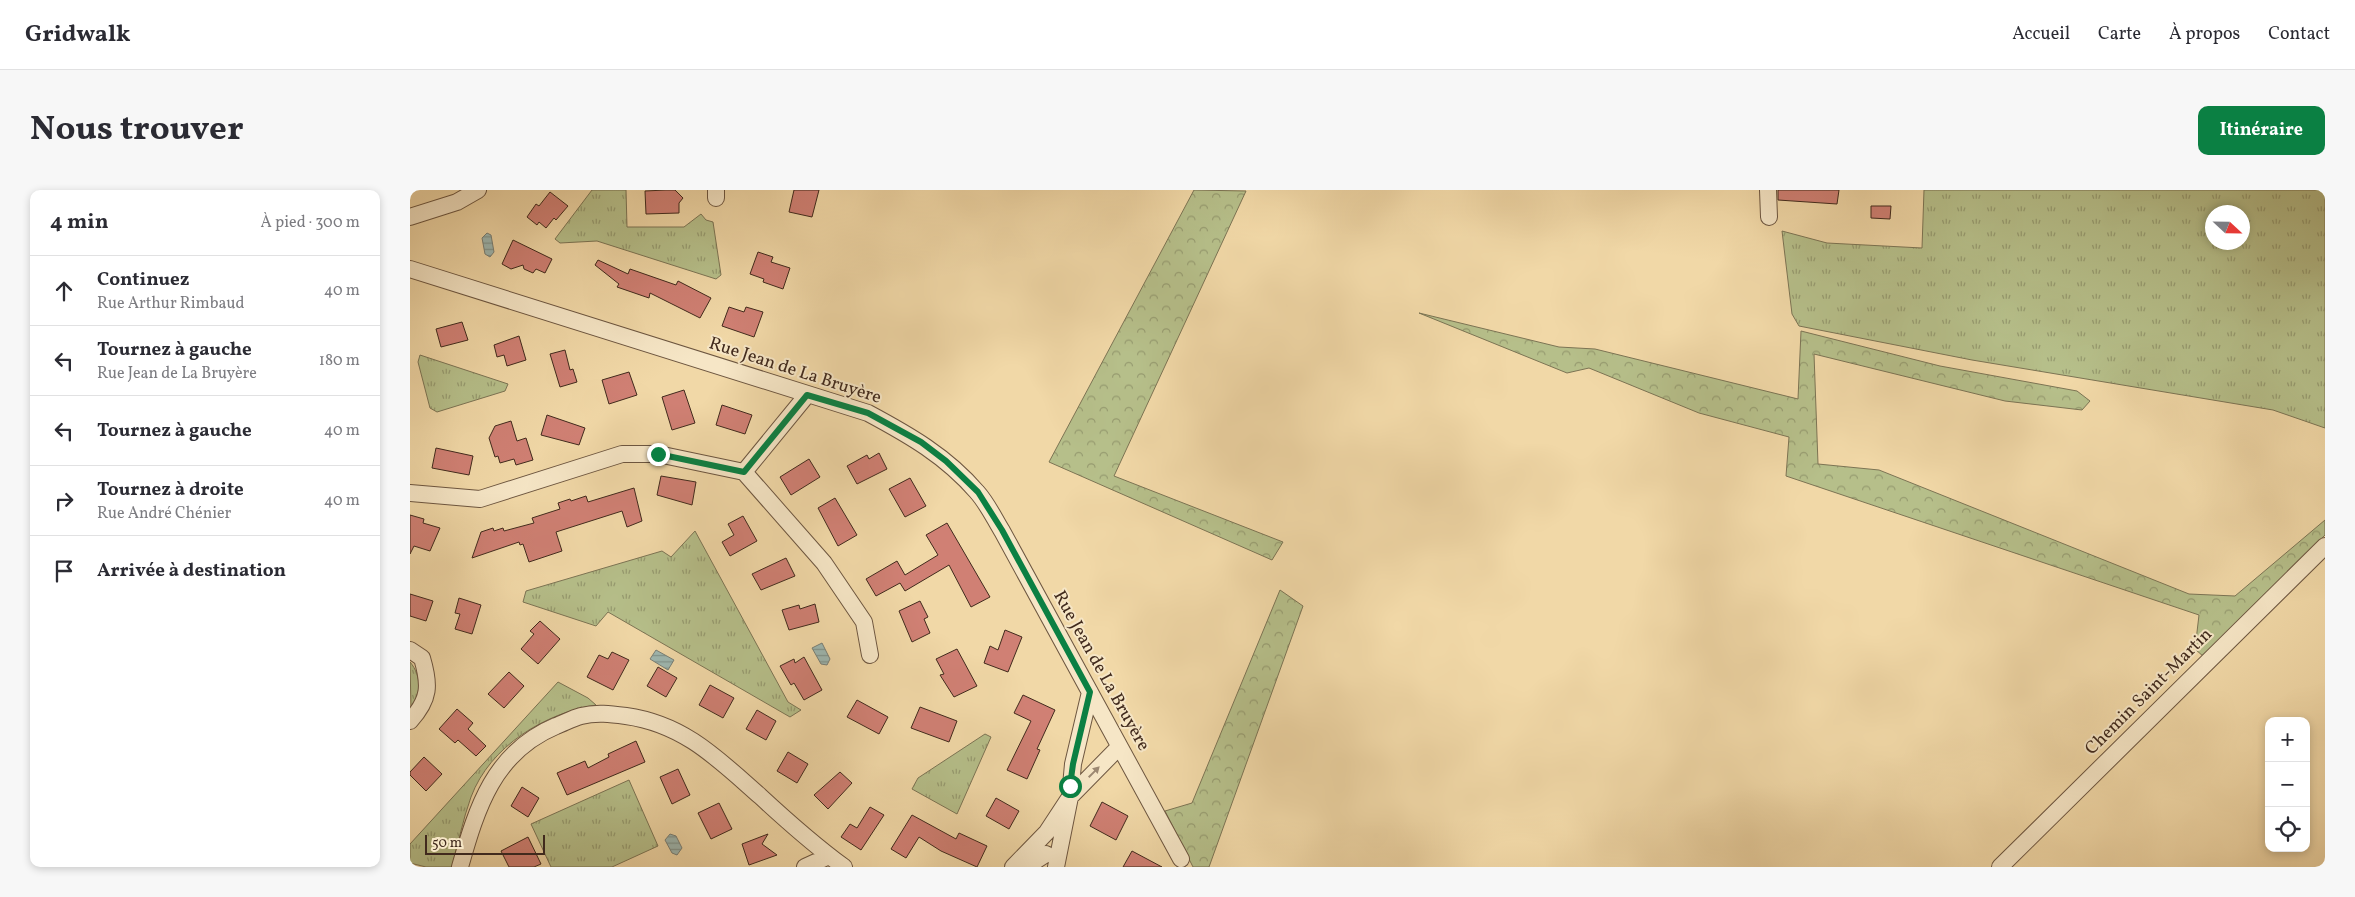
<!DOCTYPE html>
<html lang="fr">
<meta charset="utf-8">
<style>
:root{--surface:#fff;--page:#f7f7f7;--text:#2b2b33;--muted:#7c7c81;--line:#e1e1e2;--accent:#0b8043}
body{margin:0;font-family:Vollkorn,serif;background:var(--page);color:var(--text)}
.controls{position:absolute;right:15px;bottom:15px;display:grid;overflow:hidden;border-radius:10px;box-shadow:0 2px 8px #0003}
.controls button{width:45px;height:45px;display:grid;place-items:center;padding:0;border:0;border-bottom:1px solid var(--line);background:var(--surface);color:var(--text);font:25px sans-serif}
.compass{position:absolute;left:1795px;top:15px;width:45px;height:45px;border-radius:50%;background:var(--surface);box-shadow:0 2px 8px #0003;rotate:112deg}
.scale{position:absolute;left:15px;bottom:12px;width:120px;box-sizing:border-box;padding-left:5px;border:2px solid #412a1d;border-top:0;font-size:14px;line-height:18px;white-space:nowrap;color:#412a1d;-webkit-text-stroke:4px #f6e6c6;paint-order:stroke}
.stop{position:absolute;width:15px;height:15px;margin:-11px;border:4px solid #0b8043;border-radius:50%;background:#fff}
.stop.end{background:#0b8043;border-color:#fff;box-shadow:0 1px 5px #0008}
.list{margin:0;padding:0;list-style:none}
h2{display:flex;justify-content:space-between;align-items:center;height:65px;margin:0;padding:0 20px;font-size:21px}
h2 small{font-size:16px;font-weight:400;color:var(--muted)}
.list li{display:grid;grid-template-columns:32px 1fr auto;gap:15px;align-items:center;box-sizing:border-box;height:70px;padding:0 20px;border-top:1px solid var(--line)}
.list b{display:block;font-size:19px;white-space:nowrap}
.list p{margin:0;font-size:16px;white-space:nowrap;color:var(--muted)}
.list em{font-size:16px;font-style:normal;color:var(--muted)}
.icon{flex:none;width:28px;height:28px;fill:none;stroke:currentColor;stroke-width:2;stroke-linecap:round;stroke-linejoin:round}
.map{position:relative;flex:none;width:1915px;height:677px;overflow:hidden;border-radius:10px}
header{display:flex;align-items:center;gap:30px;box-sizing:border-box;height:70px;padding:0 25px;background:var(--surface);border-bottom:1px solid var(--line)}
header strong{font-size:24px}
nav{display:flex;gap:28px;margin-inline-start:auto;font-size:18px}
.intro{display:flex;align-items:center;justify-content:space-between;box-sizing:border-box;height:120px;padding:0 30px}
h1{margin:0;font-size:35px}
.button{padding:12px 22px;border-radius:10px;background:var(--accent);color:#fff;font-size:18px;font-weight:700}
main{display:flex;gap:30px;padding:0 30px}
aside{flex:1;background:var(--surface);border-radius:10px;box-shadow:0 2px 8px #0003}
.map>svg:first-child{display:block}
.grass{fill:url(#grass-tufts);stroke:#7c7454;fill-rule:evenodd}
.forest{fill:url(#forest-crowns);stroke:#7c7454}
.water{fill:url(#water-rules);stroke:#797f76}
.building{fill:#d08074;stroke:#412a1d}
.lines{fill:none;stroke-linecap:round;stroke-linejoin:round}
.minor-casing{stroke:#6d5640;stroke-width:18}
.minor{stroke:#f6e6c6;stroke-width:16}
.oneway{fill:#9c8872}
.route{stroke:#0b8043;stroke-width:6}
.labels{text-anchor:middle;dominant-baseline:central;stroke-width:4;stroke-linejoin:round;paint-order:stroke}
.street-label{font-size:18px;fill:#412a1d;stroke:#f6e6c6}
</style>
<header>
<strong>Gridwalk</strong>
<nav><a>Accueil</a><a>Carte</a><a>À propos</a><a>Contact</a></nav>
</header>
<div class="intro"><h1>Nous trouver</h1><a class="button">Itinéraire</a></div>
<main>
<aside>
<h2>4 min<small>À pied · 300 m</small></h2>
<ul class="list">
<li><svg class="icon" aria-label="ahead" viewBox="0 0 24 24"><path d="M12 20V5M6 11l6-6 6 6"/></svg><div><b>Continuez</b><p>Rue Arthur Rimbaud</p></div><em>40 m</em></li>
<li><svg class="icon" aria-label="left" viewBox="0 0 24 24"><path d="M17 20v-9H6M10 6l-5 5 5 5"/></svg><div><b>Tournez à gauche</b><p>Rue Jean de La Bruyère</p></div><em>180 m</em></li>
<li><svg class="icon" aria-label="left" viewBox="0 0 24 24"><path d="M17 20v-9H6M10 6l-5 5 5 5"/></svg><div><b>Tournez à gauche</b></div><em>40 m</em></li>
<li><svg class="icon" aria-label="right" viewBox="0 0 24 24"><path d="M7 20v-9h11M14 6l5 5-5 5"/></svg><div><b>Tournez à droite</b><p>Rue André Chénier</p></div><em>40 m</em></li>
<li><svg class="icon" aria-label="arrive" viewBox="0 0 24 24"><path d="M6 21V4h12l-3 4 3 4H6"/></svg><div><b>Arrivée à destination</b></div></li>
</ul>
</aside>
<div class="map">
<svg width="1915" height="677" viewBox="0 0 1915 677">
<defs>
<pattern id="grass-tufts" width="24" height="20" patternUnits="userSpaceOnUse" patternTransform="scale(1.25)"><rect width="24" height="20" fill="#b6bf8a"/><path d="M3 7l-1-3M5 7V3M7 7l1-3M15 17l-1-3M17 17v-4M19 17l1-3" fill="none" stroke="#969b70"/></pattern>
<pattern id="forest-crowns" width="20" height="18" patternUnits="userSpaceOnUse" patternTransform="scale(1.25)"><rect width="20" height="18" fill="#b6bf8a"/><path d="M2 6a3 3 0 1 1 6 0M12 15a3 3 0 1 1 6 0" fill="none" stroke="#969b70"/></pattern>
<pattern id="water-rules" width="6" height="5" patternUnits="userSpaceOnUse" patternTransform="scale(1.25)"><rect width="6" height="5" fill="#9eb8b2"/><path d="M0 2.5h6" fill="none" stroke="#829690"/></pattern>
</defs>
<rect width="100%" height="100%" fill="#f1d8a7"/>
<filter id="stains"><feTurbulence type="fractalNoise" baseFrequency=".004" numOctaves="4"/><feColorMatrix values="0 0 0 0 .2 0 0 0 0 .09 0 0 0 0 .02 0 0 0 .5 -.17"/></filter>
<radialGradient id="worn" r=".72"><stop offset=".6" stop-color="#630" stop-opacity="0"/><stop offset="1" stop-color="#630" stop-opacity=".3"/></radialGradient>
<path class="grass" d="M182,0H216L217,37H274L291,24L296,30L303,32L311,85L306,89L187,51L150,53L145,49Z
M1514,0H1915V238L1863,220L1562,170L1389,136L1382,124L1372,41L1417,53L1512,58ZM1802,22H1832V52H1802Z
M10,165L98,194L95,201L27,222L20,218L8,172Z
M285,341L378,512L391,520L380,527L198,422L186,436L113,412L116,401L252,361L261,367Z
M0,472C12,486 11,505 1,519Z
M148,492L178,508L186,515C135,523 80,556 61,607C53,629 48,654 42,677H16L0,673V654Z
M575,544L581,547L547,624L502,599L508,588Z
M219,590L248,656L202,677H141L121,634Z"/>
<path class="forest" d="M784,0L836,1L704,286L873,352L862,370L639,272Z
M1009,123L1149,157L1185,159L1388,209L1391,141L1530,176L1667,201L1680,211L1672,220L1595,211L1404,164L1408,274L1469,280L1779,404L1825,406L1915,330V345L1794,467L1785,459L1789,425L1376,286L1379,247L1289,223L1179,178L1157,183Z
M870,400L893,416L799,677H783L755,621L782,613Z"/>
<path class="water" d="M77,43L81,45L84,62L80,67L75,64L72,48Z
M412,453L420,469L417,475L411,474L402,458Z
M246,460L264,470L258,480L240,469Z
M260,644L266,646L272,658L267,665L262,663L255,650Z"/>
<path class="building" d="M256,0H265L273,8L269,13V23L236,24L235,1Z
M384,0H409L402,27L379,22Z
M1368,0H1429L1427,14L1368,10Z
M140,2L158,16L146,30L144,28L136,38L129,32L127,35L117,27L126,14L129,16Z
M1461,16H1481L1480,29L1461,28Z
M103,50L142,69L135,83L126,79L123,83L114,79L113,75L101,79L92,74Z
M348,62L363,67L361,72L380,78L373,99L353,92L354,89L340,84Z
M188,70L218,84L220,79L266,95L268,91L301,108L290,128L240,103L239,108L207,97L209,94L185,75Z
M319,117L334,122L336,117L353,122L344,147L312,136Z
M52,132L58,150L31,157L26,139Z
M109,146L116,170L97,176L94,165L87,167L84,155Z
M155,160L160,180L163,179L167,192L150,197L140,164Z
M219,182L227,205L199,214L192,190Z
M274,200L285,233L262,240L252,207Z
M312,215L342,225L335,244L306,235Z
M137,225L175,238L169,255L131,245Z
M101,231L107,251L116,248L123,270L106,275L104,269L90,273L88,266L85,267L79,248L85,236Z
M26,258L63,266L59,285L22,278Z
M469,263L477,279L447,294L437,276L457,265L459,269Z
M399,269L410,287L381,305L370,287Z
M251,286L286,292L282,315L247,305Z
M500,288L516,316L495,327L479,299Z
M224,298L232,331L217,337L212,321L146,342L152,361L119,372L113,354L110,355L109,352L62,368L71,342L83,338L84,341L93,338L94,341L124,333L122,328L150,319L148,313L160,309L161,311L176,306L178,312Z
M425,308L447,345L428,356L408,318Z
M0,325L14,329L13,333L30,338L20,361L4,356L0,364Z
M333,326L347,351L320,366L312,352L324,345L318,334Z
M537,333L580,407L561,417L539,375L495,401L490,393L466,406L456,389L487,371L495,385L528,365L516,345Z
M376,368L385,386L351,400L342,384Z
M0,404L23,411L16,431L0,426Z
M49,408L71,415L62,444L45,439L50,424L45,423Z
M510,411L518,427L514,429L520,443L502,452L489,421Z
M405,414L409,432L379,440L372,420L389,415L390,419Z
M130,431L150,449L128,474L111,459L124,444L120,441Z
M595,440L612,447L598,482L574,473L580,456L588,460Z
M547,459L567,496L544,507L530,485L534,484L526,469Z
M202,462L219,470L203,500L177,487L189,465L198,469Z
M394,467L412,500L394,510L384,493L381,495L370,476L384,469L385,473Z
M248,477L267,488L256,507L237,496Z
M99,482L114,496L94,518L78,504Z
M300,495L324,508L313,528L289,515Z
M613,505L645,520L627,559L630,560L617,589L597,580L621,531L604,523Z
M447,510L478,527L469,544L437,527Z
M510,517L547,531L539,552L501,538Z
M47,519L63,533L58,539L76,556L66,566L48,550L45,553L29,539Z
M347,520L366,531L356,550L336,539Z
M226,551L235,572L157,605L147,583L175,571L178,578L199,567L198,564Z
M378,562L398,574L387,593L367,581Z
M14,567L32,584L16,601L0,585V582Z
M268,579L280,605L262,614L250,587Z
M430,582L442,593L418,619L404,605Z
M112,597L129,608L118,627L101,616Z
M586,608L609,621L599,639L576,626Z
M692,612L718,626L706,650L680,636Z
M309,613L322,639L301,649L288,623Z
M460,617L474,625L451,660L431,647L440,634L447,638Z
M502,625L546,649L549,643L577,656L567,677L531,661L509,647L496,668L481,659Z
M358,644L352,654L367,665L339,675L332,654Z
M118,647L131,674L124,677H99L91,661Z
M722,661L752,677H713Z"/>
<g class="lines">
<g class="minor-casing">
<path id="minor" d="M306,0V8
M1358,0L1359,27
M0,27L47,12L68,0
M0,79L458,223C499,245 536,266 567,302C577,313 584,328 592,341L771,669
M334,282L397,205
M0,303L70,309L212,264H248L334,282L414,373L454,432L460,465
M0,460L12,468C20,495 20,509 0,531
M50,677C67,617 84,562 146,536C154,533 163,528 171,526C186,522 201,524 216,526C274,534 308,569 350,606C377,631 404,655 434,677
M395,677L419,666
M603,677L637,642L660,607L709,557
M616,677L636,664
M646,677L660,607L663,574L680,502
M1590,677L1915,356"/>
</g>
<use href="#minor" class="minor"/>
</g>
<defs><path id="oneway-solid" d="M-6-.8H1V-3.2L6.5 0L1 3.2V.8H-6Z" transform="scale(1.25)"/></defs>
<use class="oneway" href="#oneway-solid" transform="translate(684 582) rotate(-45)"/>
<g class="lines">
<path class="route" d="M248,264L334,282L397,205L458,223L511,252L536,271L568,302L592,340L680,502L663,574L660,596"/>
</g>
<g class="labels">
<g class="street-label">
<text transform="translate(385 181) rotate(18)">Rue Jean de La Bruyère</text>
<text transform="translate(691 481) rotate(61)">Rue Jean de La Bruyère</text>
<text transform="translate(1739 502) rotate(-45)">Chemin Saint-Martin</text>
</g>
</g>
<rect width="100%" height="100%" filter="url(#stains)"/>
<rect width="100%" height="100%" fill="url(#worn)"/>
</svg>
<div class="controls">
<button>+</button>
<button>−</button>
<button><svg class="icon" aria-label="locate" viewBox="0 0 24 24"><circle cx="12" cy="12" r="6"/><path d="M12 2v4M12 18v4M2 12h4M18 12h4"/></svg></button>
</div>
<svg class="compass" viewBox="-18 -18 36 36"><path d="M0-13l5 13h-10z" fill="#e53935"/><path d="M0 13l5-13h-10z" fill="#7c7c81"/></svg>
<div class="scale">50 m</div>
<div class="stop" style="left:660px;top:596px"></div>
<div class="stop end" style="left:248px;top:264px"></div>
</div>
</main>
